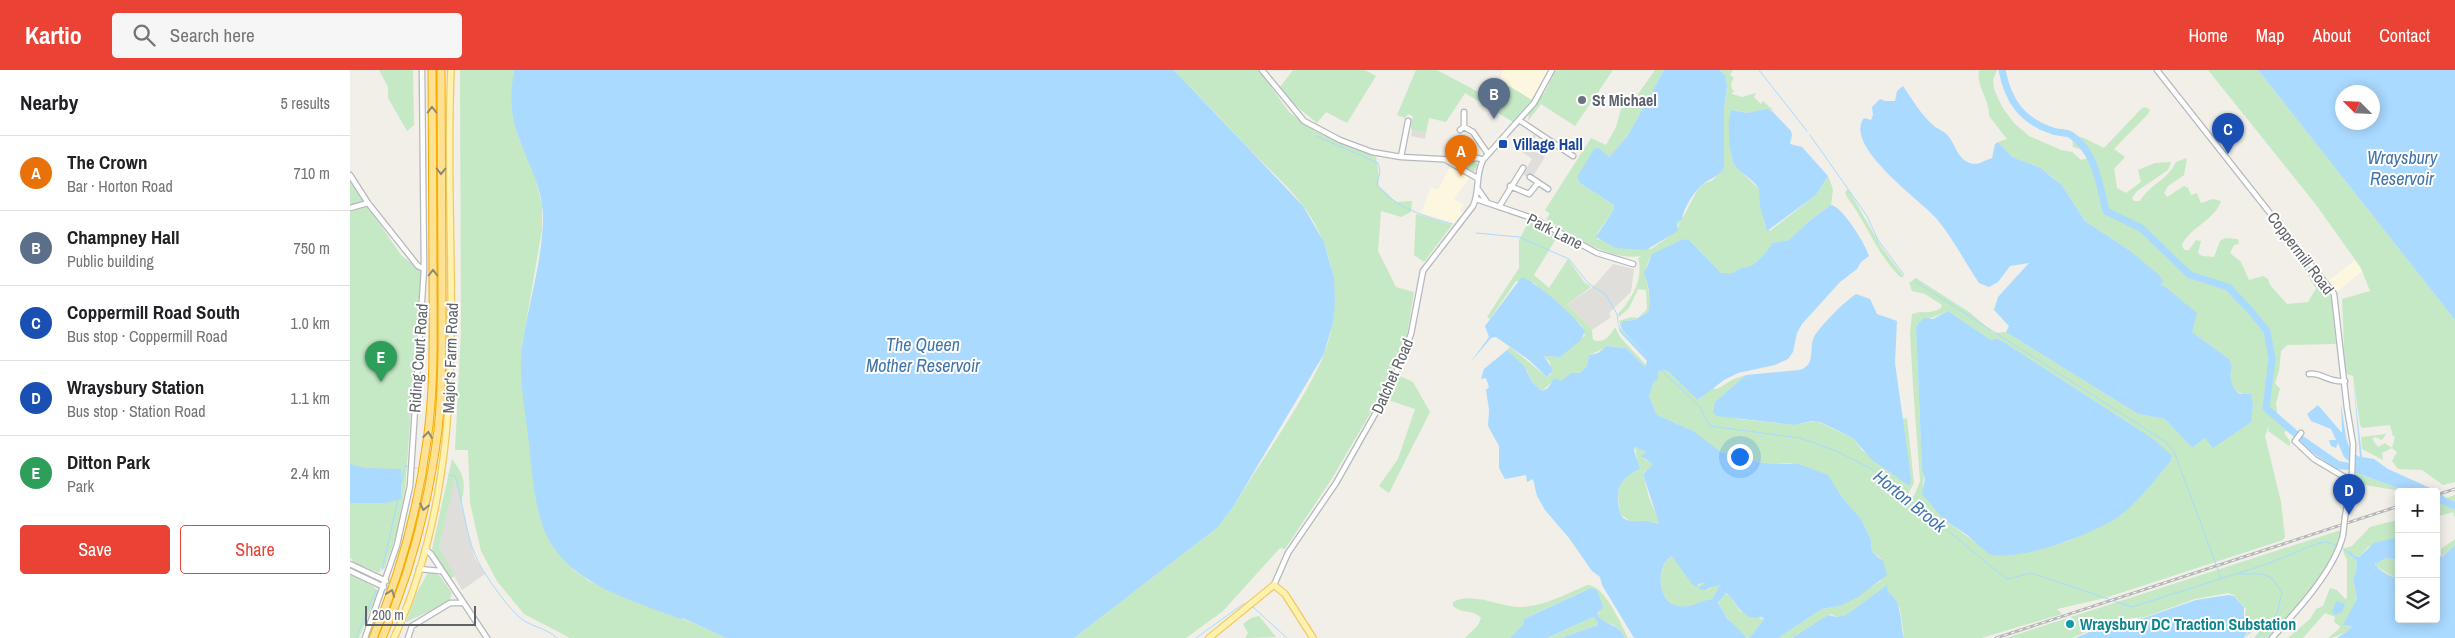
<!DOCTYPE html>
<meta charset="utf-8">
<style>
:root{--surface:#fff;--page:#f6f6f6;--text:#202124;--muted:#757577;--line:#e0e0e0;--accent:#ea4335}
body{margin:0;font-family:"Archivo Narrow",sans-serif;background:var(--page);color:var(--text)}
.controls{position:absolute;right:15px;bottom:15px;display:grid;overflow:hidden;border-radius:5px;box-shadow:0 2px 12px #0003}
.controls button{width:45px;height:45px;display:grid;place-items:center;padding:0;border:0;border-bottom:1px solid var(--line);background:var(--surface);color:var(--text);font:25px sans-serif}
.compass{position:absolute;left:1985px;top:15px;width:45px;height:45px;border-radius:50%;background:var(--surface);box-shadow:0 2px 12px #0003;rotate:294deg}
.scale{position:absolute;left:15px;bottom:12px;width:111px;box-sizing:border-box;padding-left:5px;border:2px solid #5f6368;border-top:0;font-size:14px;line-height:18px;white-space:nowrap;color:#5f6368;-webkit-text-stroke:4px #fff;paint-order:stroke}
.you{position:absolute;left:1389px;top:386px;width:18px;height:18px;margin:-12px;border:4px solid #fff;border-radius:50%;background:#1a73e8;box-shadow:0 0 0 8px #1a73e833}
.badge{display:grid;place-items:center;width:32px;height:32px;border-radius:50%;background:var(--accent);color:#fff;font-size:16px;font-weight:700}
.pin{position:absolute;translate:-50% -41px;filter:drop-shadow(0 1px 2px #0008)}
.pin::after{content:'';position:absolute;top:26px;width:18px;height:15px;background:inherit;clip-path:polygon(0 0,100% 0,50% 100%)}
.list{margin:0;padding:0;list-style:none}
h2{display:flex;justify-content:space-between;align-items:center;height:65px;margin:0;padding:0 20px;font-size:21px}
h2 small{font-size:16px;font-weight:400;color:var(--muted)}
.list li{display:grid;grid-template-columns:32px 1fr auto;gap:15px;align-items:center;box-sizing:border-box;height:75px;padding:0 20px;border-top:1px solid var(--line)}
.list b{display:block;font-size:19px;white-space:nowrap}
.list p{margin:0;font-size:16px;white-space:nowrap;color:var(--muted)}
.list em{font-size:16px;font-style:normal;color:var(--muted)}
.actions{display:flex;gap:10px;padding:15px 20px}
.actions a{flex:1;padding:11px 0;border:1px solid var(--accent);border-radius:5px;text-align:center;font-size:18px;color:var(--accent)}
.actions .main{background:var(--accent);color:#fff}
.icon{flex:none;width:28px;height:28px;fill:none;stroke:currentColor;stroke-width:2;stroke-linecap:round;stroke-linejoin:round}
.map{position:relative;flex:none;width:2105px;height:568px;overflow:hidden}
header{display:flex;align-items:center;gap:30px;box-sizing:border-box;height:70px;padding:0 25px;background:var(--accent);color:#fff}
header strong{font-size:24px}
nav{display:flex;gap:28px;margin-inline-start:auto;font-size:18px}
.search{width:350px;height:45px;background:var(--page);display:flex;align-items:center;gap:12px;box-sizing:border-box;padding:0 18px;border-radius:5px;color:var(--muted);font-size:19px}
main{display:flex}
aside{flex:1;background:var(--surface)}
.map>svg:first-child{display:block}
.commercial{fill:#fef7e0}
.industrial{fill:#e0deda}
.green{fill:#c5e8c5;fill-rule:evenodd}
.water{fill:#aadaff;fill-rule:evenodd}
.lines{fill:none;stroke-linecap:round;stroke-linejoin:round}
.stream{stroke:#aadaff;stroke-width:1}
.river{stroke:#aadaff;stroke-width:7}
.minor-casing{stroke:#b5b8bc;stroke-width:7}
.major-casing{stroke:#f2c960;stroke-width:8}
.highway-casing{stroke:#f9ab00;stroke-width:9}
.minor{stroke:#fff;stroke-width:4.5}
.major{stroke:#fff2af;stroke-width:5.5}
.highway{stroke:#fde293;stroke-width:7}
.rail-casing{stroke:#b6b7b8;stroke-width:3}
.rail{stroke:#fff;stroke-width:1;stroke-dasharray:4;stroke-linecap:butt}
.minor-bridge-casing{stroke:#b5b8bc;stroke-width:7;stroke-linecap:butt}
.minor-bridge{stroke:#fff;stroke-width:4.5}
.oneway{stroke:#8e8975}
.worship-dot{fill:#6b7280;stroke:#fff;stroke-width:2}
.transit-dot{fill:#1a4fb4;stroke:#fff;stroke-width:2}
.culture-dot{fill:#0f9aa8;stroke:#fff;stroke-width:2}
.labels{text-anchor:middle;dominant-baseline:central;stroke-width:4;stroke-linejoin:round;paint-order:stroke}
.worship-label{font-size:16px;font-weight:bold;fill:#5b616d;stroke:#fff;text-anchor:start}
.transit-label{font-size:16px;font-weight:bold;fill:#164399;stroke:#fff;text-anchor:start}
.street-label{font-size:16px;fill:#5f6368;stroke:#fff}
.culture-label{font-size:16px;font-weight:bold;fill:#0d838f;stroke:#fff;text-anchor:start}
.water-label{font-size:18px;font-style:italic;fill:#4174aa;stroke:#fff}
</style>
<header>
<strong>Kartio</strong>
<div class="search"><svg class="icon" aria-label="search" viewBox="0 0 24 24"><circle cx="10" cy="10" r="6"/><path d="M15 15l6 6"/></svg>Search here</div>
<nav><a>Home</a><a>Map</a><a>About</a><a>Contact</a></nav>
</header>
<main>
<aside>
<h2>Nearby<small>5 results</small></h2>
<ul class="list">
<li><span class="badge" style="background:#e8710a">A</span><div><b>The Crown</b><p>Bar · Horton Road</p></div><em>710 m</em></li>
<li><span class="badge" style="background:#5c6f8a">B</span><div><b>Champney Hall</b><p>Public building</p></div><em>750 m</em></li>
<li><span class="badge" style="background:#1a4fb4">C</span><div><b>Coppermill Road South</b><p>Bus stop · Coppermill Road</p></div><em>1.0 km</em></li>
<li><span class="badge" style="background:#1a4fb4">D</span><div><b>Wraysbury Station</b><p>Bus stop · Station Road</p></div><em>1.1 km</em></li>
<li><span class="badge" style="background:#2e9e5b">E</span><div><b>Ditton Park</b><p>Park</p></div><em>2.4 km</em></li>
</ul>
<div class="actions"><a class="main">Save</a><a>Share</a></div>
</aside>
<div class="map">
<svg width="2105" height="568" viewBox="0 0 2105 568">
<rect width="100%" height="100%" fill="#f1efe8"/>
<path class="commercial" d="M1153,0H1199L1190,20L1182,30L1159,16L1147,20Z
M1100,97L1119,108L1104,129L1114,135L1110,140L1113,143L1104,153L1071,143L1081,117L1088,120Z
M2005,190L2012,201L1988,221L1978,211Z
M0,479L31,498L23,516L10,511L0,533Z"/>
<path class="industrial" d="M1062,60L1076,63L1075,69L1061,66Z
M1184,64L1186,66L1180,73L1181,79L1195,87L1183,106L1180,104L1178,108L1173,104L1182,89L1171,81Z
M1263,194L1284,199L1281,222L1259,243L1261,247L1242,260L1217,234L1243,217Z
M105,408L124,487L135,504L112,520L89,478Z"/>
<path class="green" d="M29,0H63L64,55L57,61L38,28V17Z
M110,0H164L162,19L163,45L169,69L184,102L192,136V160L172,275L187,431L192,453L207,481L224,500L239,511L330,549L332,548L376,568H220L174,544L147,511L131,481L120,433L118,380H105L111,263Z
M824,0H909L939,42L965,61L1026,87L1029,106L1028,115L1046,132L1062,131L1061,142L1051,147L1031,141L1028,181L1046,217L1064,222L1056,271L1041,308L981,410L935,479L930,478L873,541L836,568H724L868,457L883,437C911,391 944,346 968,298C994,244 989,185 954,137C940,118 922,102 905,85C878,56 851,28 824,0Z
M943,0H1015L1026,6L997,53L976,42L967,53L941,32L930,17Z
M1066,0H1087L1134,25L1159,16L1182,30L1163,52L1115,23L1096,52L1079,48L1076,63L1062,60L1060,56L1063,46L1058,44L1055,48L1047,45Z
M1206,0H1263L1225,56L1191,34L1178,51L1179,43L1195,22Z
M1305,0H1314L1277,67L1259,87L1252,81L1234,96L1227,107L1230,113L1264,135V139L1247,164V169L1301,179L1320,166L1329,156L1327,152L1331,151L1347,121L1353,114L1363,110L1374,98V38L1377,17L1375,5L1369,0H1383L1380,5L1384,8L1381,13L1382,20H1384L1382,24L1392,27L1406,23L1404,27L1411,34L1413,31L1423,40L1397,43L1385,40L1379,49L1381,86L1385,96L1409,119L1415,156L1420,161L1466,125L1478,106L1483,119L1481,135L1458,152L1439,170L1422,173C1419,179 1408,193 1400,196C1392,199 1391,196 1383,203H1371L1338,169C1328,170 1321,176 1313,179C1281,194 1305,218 1298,242L1285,250L1273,251L1274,262L1298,287H1296L1272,262L1269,251L1281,247L1288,248L1297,239L1296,220L1288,219L1279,238L1269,247L1268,244C1282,229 1294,209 1288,188L1291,186C1258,191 1224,166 1196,149L1200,144L1195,140L1241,68L1256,75L1266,57L1271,39L1281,34Z
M1629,0H1647L1643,10L1644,19L1652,37L1664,53L1679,66L1711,80L1722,82L1731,90L1738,88L1730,79L1723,77L1722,65L1734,68L1754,78L1792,38L1796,37L1800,40L1798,44L1764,79L1775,87L1764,99L1767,118L1776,123L1791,112L1788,100L1805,93L1821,92L1818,100L1787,121L1782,128L1784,131H1790C1801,113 1816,112 1826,92L1837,88L1834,105L1818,116L1814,123L1817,127L1834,116L1838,118L1841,125L1847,123L1851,133L1863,129L1871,131C1865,150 1839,158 1832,175L1834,180H1839L1846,170L1851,171L1848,183L1852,186L1864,187L1870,171L1875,168L1888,169L1889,174L1884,175L1880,183L1891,192L1899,210L1913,206L1918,209L1920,215L1937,234L1958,232L1966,219L1955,200L1957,196L1981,227L1986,274L1937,275L1931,281L1929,301L1925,313L1930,319L1926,333L1927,342L1923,348L1937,359L1934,363L1941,373L1939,376L1918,361L1919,355L1915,366L1931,432L1935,467L1933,470L1755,528L1707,539L1712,544L1631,568H1554L1550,538L1538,522L1536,516L1496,545L1487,547L1480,544L1442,568H1428L1472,539L1489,536L1531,511V488L1522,482L1521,470L1511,449L1492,427L1481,410L1440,393H1412L1375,384L1349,368L1343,361L1307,345L1299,326L1304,311L1307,310L1308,302L1315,300L1320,303L1349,330L1362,318L1367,319L1384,309L1396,305L1365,332L1363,342L1389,349L1443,355L1466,351L1503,368L1512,380L1540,403L1561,407L1552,352L1553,349L1557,348L1564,413L1556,428H1558L1564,426L1570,411L1563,315L1560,263L1562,244C1572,240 1581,245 1591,238L1592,235L1575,224L1562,221L1559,213L1566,208L1619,242L1644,263L1656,262L1788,344L1815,349L1842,378L1855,368L1864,377L1893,324C1880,320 1878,307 1882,296L1879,289L1842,262L1809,215L1779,180L1735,151L1711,114L1691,98L1662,87L1648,72L1657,69L1639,46C1640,30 1626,17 1629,0ZM1598,241L1641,270L1647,268L1660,276L1805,370L1822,387L1821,391L1789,428L1771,445L1716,472L1670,483L1643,485L1593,449L1573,416L1574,407L1572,400L1566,255C1577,249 1587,246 1598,241Z
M1858,0H1908L2105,250V412L2093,415L2072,400L2048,399L2042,391L2047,382L2042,378L2032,383L2033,390L2012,379L2011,367L2036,364L2032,370L2025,367L2022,369L2028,377L2035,373L2042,378L2045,367L2043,366L2040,355L2012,358L2010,355L2003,306L1997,304L1995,300L1992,229L2020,221L2011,198L1967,136Z
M1125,91L1128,95L1123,103L1107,93Z
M0,111L51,185L71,201L55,422L45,469L34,499L31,498L29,503L5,493L0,488Z
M1498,119L1532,178L1554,207H1550C1527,184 1516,152 1497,127L1495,122Z
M1066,144L1102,155L1074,192L1064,185Z
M1180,149L1209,164L1184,205L1199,218L1218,189L1234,212L1241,217L1217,234L1242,260L1243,270C1254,274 1260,266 1265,257L1270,267L1296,295L1295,297L1276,278L1260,276L1239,285L1237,296L1230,303H1223L1211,311H1203L1192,321L1182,312L1177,301L1157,280L1160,277L1197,307L1201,304L1200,292L1194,286L1210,287L1235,265L1231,255L1184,213L1166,211L1140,249L1137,247L1169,198V170Z
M1050,306L1063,312L1080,342L1039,423L1029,416L1048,389L1065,339L1038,330Z
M1285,377L1296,382L1294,389L1304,394L1293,403L1299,428L1310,453L1281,452L1270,444L1268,425L1270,414L1277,405L1289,400Z
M102,389C115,406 116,413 111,434L105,409L89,478L105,506L100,509L82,479Z
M2006,403L2056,421L2057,422L2009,414L2004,411Z
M2105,425V448L2103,442L2086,447V430L2093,433L2096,428Z
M2043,451H2049V467L2018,477L2009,487L2001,486L2007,491L2006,502L2003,508L2007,529L1995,556L2004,557L2001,560C1992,562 1988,568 1978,568L1989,559L1990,556L1984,552L1985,547L1975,543L1953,568H1938L1960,549L1966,539L1973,536L1980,518L1987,520L1995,529L1997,528V490L1993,481L1995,478L2002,476L2020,457Z
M1991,460L1986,482L1956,528L1917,568H1904L1914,555L1913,552L1895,568L1900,558L1895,546L1896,539L1884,525L1878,523L1845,529L1795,547L1764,550L1722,568H1656Z
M2105,469V475L2091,487V479Z
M1322,486L1347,515L1355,513L1356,515L1352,516L1358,520L1364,515H1370L1362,529C1351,530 1339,540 1327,536C1307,530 1305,496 1322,486Z
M2036,488L2049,490V508H2045L2026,496V493Z
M83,503L90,506L102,523L99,532L56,552L65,526L77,504Z
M0,504L23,516L28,521L9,568H0Z
M1237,515C1254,514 1271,554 1278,568H1275C1270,559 1264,552 1253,553L1247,544L1250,542L1236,520L1174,549L1173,555L1160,568H1115L1128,555L1131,548C1123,539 1111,544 1103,536V532C1123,521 1151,538 1172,537C1194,536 1217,524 1237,515Z
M1374,523L1379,525L1390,541L1402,547L1414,549L1399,568C1388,566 1371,540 1368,530Z
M909,546L926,567L895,568L898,563L893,554L901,548Z
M1243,547L1247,549L1248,555L1211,568H1197Z"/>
<path class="water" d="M164,0H824L953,136L974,172L984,208L985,234L983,252L974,284L883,437L868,457L724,568H376L333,548L330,549C278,528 212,513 192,454C184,429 182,401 179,375C176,343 168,309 172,277C178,234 193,190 193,146C192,113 174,87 165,56C160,38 161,19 164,0Z
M1314,0H1369L1375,5L1377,17L1374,38V98C1367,109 1359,108 1352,115C1344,122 1333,139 1332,150L1327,152L1328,161L1296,180L1266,178L1246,167L1264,139V135L1230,113L1227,107L1244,79L1249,78L1259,87L1277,67Z
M1908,0H2105V250ZM1992,22H2022V52H1992Z
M1553,16C1562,29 1572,46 1584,56C1589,60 1595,61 1599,67C1606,76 1608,89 1620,93C1628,96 1635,90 1642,88L1645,74L1648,72L1662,87L1691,98L1704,109L1711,114L1735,151L1779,180L1810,206L1813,211L1810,215L1814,216L1847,243L1842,262L1879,289L1882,296C1879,307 1880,317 1890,324H1901L1903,334L1901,352L1863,378L1855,368L1842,378L1815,349L1788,344L1656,262L1659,256L1644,240L1648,227L1679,193L1660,196L1648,212L1639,217L1629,213C1615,192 1602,167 1586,148C1569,129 1493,76 1514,48L1521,50L1523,45L1522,37L1530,29L1535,31H1545L1547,21Z
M1417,39L1422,41L1441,61L1442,65L1440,74L1452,77L1478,106L1466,125L1417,161L1410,136L1409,119C1403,108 1389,103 1384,94C1379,85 1376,46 1382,40L1397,43Z
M1481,135C1492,136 1516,175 1519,186L1511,192L1507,199L1490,212L1452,254L1447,263L1443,282L1438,289L1425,295L1388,303L1374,310L1348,330L1320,303L1315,300L1308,302V310L1304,311L1299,326L1307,345L1343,361L1371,382L1412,393L1448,394L1478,405L1492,427L1511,449L1521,470L1522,482L1533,491L1537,505L1508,527L1489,536L1472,539L1428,568H1399L1414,549L1412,547C1392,553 1385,528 1376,523L1368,532L1377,548L1397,568H1284L1252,515L1250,507L1242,501L1219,468L1195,440L1187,426L1183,409L1177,412L1176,405L1155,409L1149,398V376L1138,356L1139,340L1136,320L1139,317L1136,308L1131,309L1134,299L1157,280L1174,296L1182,312L1192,321L1198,318L1204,308L1211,311L1221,303H1230L1237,296L1239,285L1248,283L1257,276L1276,278L1295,297L1297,291L1270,262L1267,251L1272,262L1298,287L1274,262L1271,255L1273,251L1285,250L1298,242C1301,232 1299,213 1294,204L1302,184L1331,170L1338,169L1371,203H1383C1392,196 1391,199 1400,196C1408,193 1419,179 1422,173L1439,170L1458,152ZM1285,377L1296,382L1291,386L1303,394L1293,404L1309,453C1304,454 1299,451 1294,451C1273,453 1269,449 1268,428C1268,411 1277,405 1290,399L1284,380ZM1322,486L1342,514L1347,517L1348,514L1356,513L1349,517V519C1358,522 1362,515 1370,515L1362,529C1351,530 1340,539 1328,536C1307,532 1305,495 1322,486Z
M1171,208C1183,208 1229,250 1235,262L1230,271L1210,287L1194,286L1203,300L1197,307L1179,290L1146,267L1141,268L1120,293L1139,267L1135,256Z
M1506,224L1520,229L1527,244L1547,251L1545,293L1561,407L1560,414L1558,415L1522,390L1503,368L1470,352L1462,351L1444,355L1367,346L1363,342L1365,332L1396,305L1449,300C1467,295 1458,280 1464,267C1470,256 1495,231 1506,224Z
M1598,241L1641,270L1647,268L1660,276L1805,370L1822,386L1821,391C1805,409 1791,429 1772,444C1747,463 1668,493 1639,484L1617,465L1593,449L1572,424L1575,409L1572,400L1566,256L1574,248L1583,249Z
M2003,308L2012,387L2024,389L2038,399L2089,422L2096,428L2093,433L2086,430V422H2059L1998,400L1986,399L1963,383L1941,363L1943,359L1989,391L2001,393L1994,387L1988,373L1986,378L1981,376L1979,370H1986L1981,359L1961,351L1957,344L1968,335L1992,363L1991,333L1996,368L2001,382L2010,387Z
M0,394L14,398L51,399V429L36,433H0Z
M2049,467V490L2036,488L2025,494C2028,500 2042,508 2049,508V549H2086V487L2093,486L2105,475V568H1987L2003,557L1993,555L2007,529L2003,508L2006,502L2007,491L1999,484L2000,481L2004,486L2009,487L2024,473Z
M1537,515L1538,522C1554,534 1549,551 1554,568H1442L1478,545L1487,547L1496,545Z
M1241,518L1247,520L1253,537L1247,544C1254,557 1267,551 1275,568H1211L1248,555L1247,550L1243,547L1197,568H1160L1173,555L1174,549Z
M1878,525L1884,526L1894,537V546L1899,558L1894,568H1725L1764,552L1794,548L1846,530Z
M1986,531L1995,534L1992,542L1985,545L1982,542Z"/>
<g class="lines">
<path class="stream" d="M1409,0L1457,61
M1460,65L1517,146L1528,170L1554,205
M966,66L1028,93L1030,101L1027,115C1047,139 1074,146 1102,154
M1126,163L1169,167L1219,189L1238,213L1256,225L1267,244L1268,252
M1566,212L1816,372L1824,382L1840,424L1871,508
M1311,300L1349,336L1360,356L1450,368L1484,380L1520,398L1657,509L1681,503L1782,537L1917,494L1969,473L1977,472L1988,476
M99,405L105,406C113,431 115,460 125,485C133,503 153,531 167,545C178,557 196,557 207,568
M51,414L55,396L67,398
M1992,478L1999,483
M32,500L48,430
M1890,504H1911L1922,508L1932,523L1927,543L1907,568
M903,537L937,568
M6,568L26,520
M846,568L893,534H897"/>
<path class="river" d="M1652,0C1658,31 1672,51 1703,61C1708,63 1717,62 1721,65C1745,80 1750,116 1756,141L1791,158L1840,205L1878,217L1899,239L1917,261L1922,289L1916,338L1948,366
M2086,428L2105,436"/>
<g class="minor-casing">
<path id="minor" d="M912,0L954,51L990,70L1022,82L1051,87L1108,90L1128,88L1133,90
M1807,0L1984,224L1997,338L2003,374L2002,404L1995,447
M1114,42V57
M1169,50L1223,86
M1110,60L1114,57L1123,62L1138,84
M1051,87L1058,51
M1096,90L1127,108
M0,105L18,133L68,196L74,199
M1180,107L1198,119
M1160,116L1179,124L1188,113
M1128,119L1137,132
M1126,129L1185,149L1247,183L1283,194
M1149,137L1173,98
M0,138L18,133
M1959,304C1971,302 1979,313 1995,311
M1951,363L1945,371L1964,389L2001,411
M75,479L81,484L137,568
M0,494L36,511
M69,499L90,501
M0,501L34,517
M924,515L938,483L986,413L1042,314L1061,264L1073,201L1123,136C1130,121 1125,106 1133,90L1184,33L1202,0
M15,568L47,475L60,416L74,199L72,0
M58,568L62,556L100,533H113
M1922,568C1946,542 1985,500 1993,465"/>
</g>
<g class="major-casing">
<path id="major" d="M44,568C128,383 92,194 101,0
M859,568L924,515L935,524L963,568"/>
</g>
<g class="highway-casing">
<path id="highway" d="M23,568C50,505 68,439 77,371C85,315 83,258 83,201C83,134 82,67 82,0
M32,568C61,502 79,431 88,360C93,311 92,262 92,212C92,142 91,71 91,0"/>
</g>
<use href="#minor" class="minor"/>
<use href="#major" class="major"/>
<use href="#highway" class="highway"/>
<g class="rail-casing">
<path id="rail" d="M2086,425L2105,419
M1646,568L2049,436"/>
</g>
<use href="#rail" class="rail"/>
<g class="minor-bridge-casing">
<path id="minor-bridge" d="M1993,465L1995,447"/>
</g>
<use href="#minor-bridge" class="minor-bridge"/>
</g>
<defs><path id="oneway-chevron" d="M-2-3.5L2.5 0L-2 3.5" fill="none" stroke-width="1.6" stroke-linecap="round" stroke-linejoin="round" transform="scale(1.25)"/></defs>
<g class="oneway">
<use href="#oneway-chevron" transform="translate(82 40) rotate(-90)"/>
<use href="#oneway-chevron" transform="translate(91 101) rotate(90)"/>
<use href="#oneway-chevron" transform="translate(83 203) rotate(-90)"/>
<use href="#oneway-chevron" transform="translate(78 365) rotate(-83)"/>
<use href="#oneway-chevron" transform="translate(74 437) rotate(102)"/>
<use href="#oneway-chevron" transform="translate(41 523) rotate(-70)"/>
</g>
<circle class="worship-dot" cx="1232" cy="30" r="5"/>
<rect class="transit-dot" x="1148" y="69" width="10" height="10" rx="2.5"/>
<circle class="culture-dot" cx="1720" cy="554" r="5"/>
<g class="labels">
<g class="worship-label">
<text x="1242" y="30">St Michael</text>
</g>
<g class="transit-label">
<text x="1163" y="74">Village Hall</text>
</g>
<g class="street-label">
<text transform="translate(1205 161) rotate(27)">Park Lane</text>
<text transform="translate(1951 183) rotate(53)">Coppermill Road</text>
<text transform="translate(68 288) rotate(-86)">Riding Court Road</text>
<text transform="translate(100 288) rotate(-88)">Major's Farm Road</text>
<text transform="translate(1042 306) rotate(-66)">Datchet Road</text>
</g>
<g class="culture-label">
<text x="1730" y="554">Wraysbury DC Traction Substation</text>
</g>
<g class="water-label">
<text x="2052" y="87">Wraysbury<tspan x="2052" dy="21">Reservoir</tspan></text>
<text x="573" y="274">The Queen<tspan x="573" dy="21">Mother Reservoir</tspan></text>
<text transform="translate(1560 431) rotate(39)">Horton Brook</text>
</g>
</g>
</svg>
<div class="controls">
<button>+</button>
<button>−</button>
<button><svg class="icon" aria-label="layers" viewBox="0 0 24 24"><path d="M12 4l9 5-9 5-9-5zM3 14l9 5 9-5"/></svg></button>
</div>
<svg class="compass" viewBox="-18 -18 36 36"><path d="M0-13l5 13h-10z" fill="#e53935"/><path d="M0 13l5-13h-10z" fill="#757577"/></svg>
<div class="scale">200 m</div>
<div class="you"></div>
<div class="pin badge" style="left:1111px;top:106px;background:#e8710a">A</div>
<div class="pin badge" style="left:1144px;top:49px;background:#5c6f8a">B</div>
<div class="pin badge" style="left:1878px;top:84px;background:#1a4fb4">C</div>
<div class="pin badge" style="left:1999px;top:445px;background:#1a4fb4">D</div>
<div class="pin badge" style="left:31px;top:312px;background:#2e9e5b">E</div>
</div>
</main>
